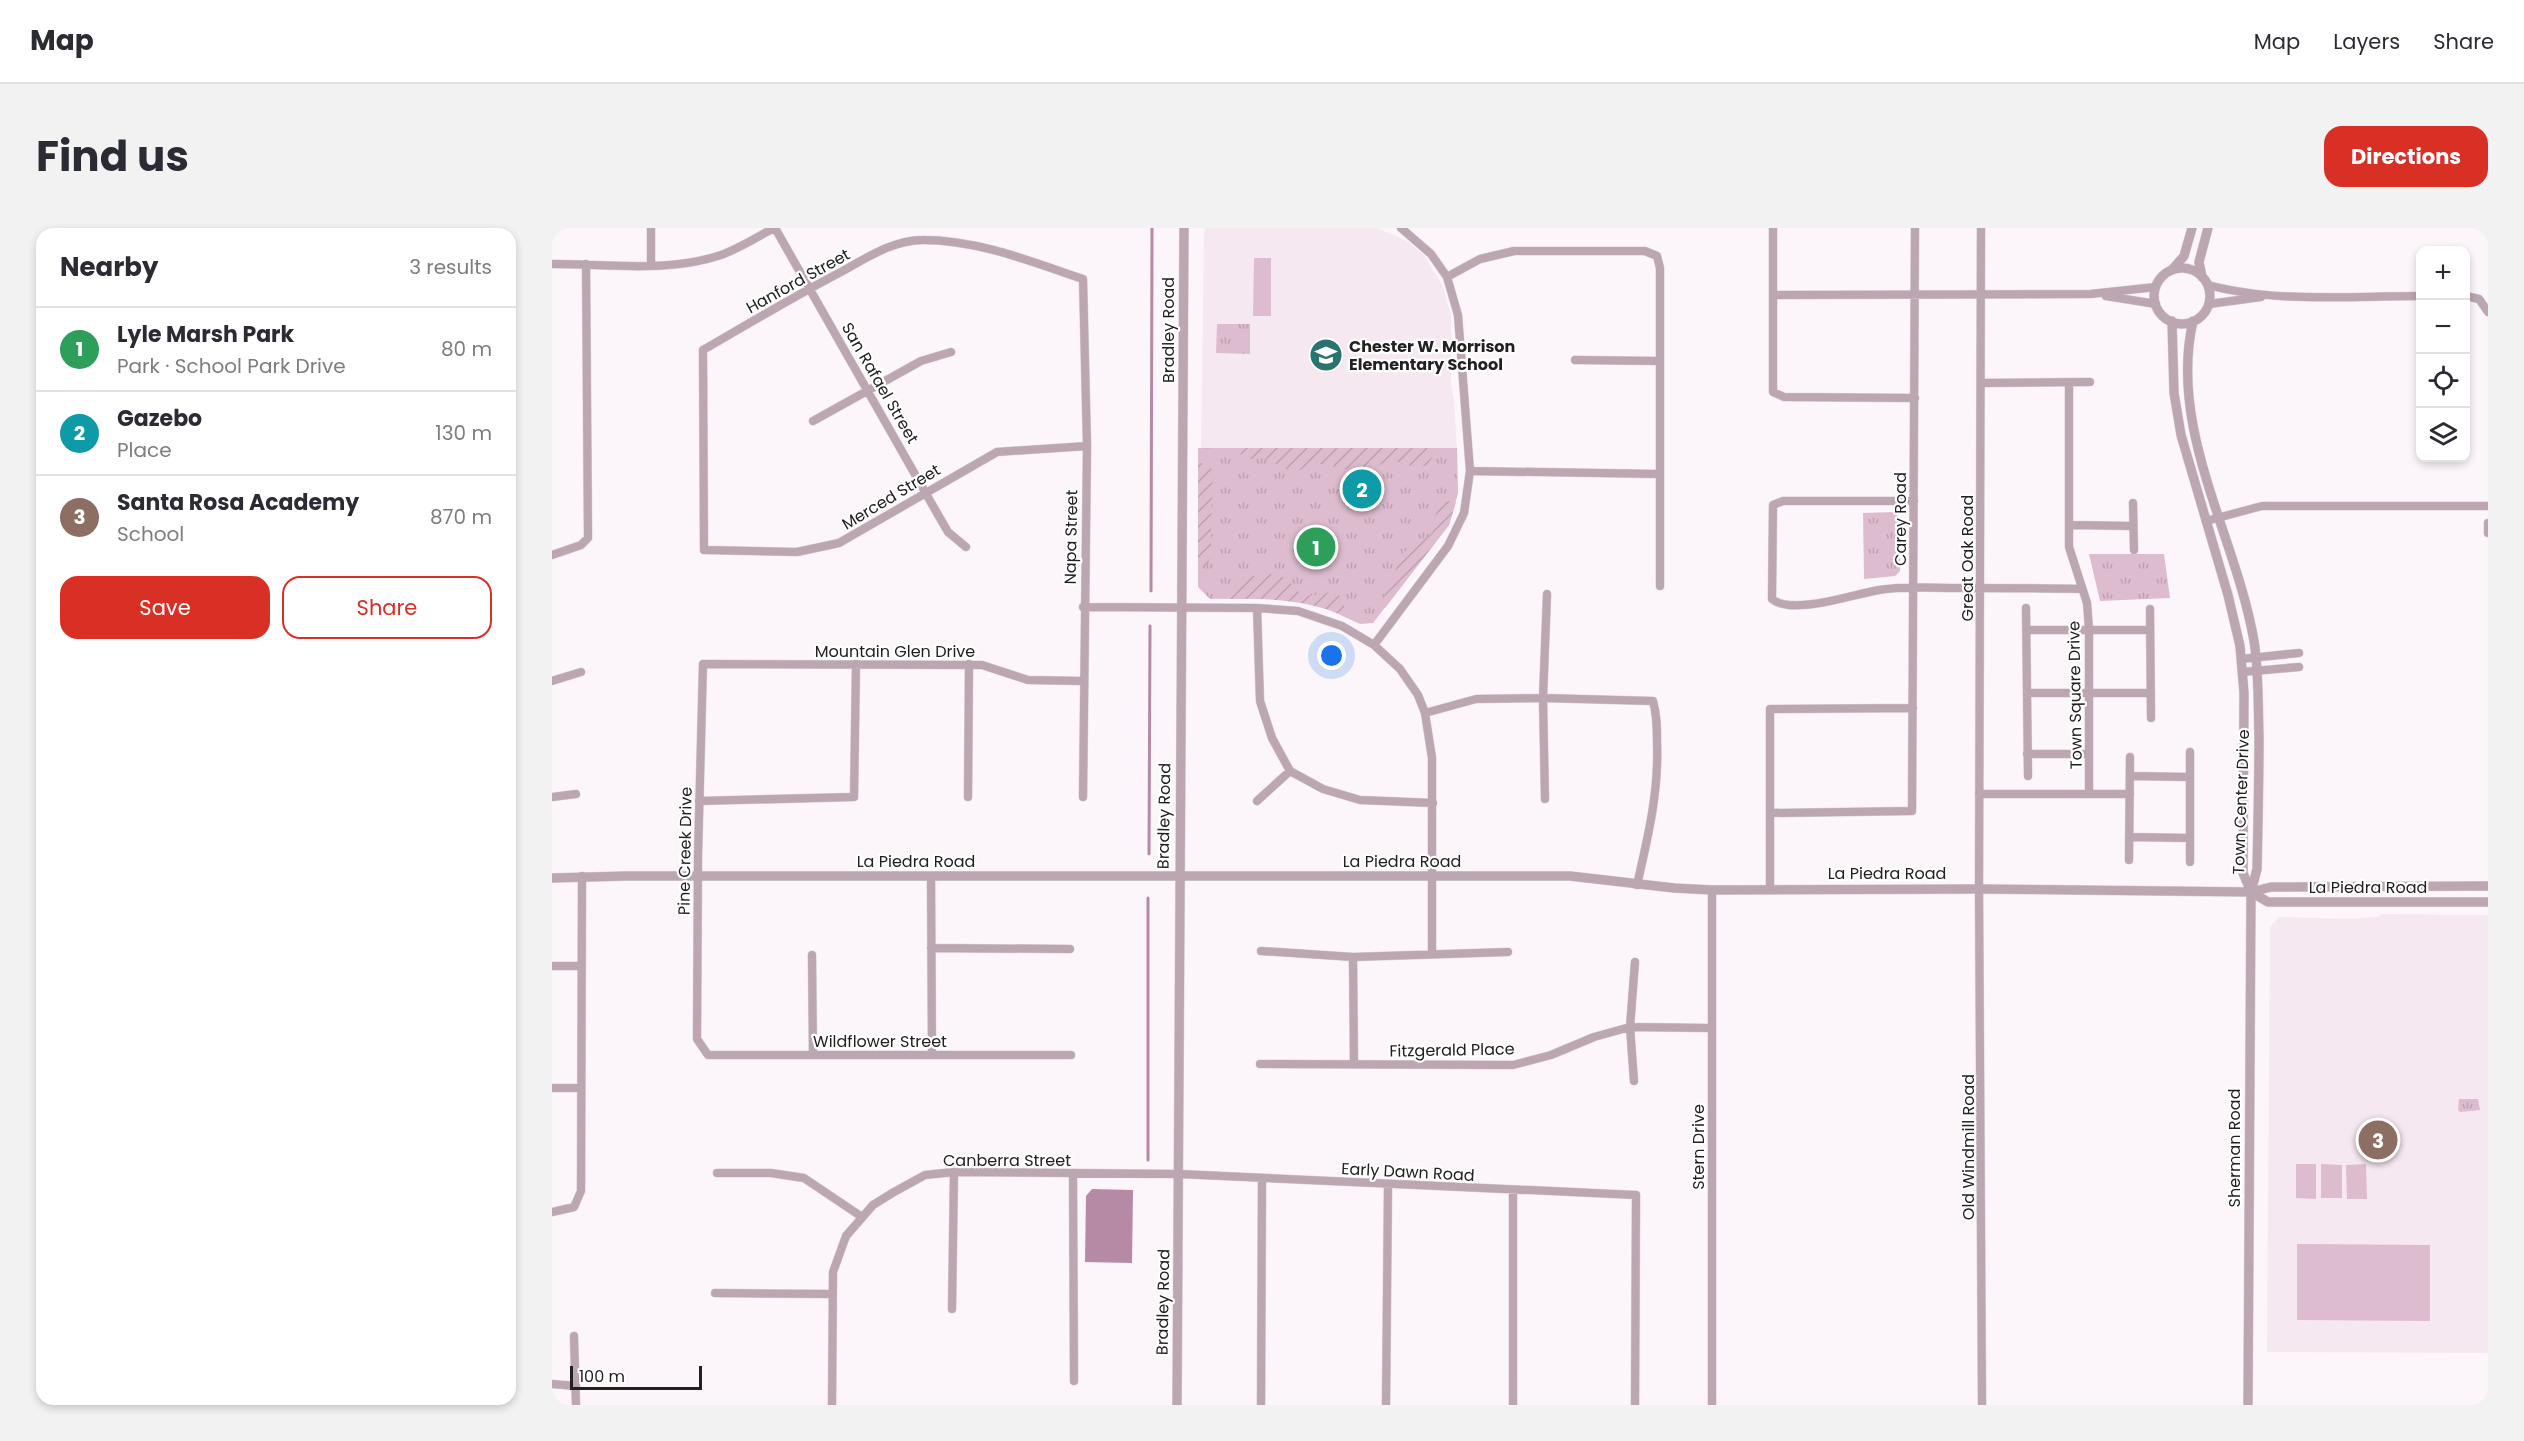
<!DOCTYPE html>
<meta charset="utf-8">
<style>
:root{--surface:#fff;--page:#f2f2f3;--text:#2b2b33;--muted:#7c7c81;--line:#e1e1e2;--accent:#d93025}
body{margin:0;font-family:Poppins,sans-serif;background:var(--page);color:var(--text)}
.controls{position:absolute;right:18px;top:18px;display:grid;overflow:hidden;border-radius:12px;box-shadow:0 3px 9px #0003}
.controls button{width:54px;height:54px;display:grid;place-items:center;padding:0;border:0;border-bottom:2px solid var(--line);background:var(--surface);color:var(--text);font:30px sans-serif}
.scale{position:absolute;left:18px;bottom:15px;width:132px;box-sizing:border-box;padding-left:6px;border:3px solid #222021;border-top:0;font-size:16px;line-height:21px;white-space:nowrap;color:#222021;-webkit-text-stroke:4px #fff;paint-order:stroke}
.you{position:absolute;left:780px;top:428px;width:21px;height:21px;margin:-15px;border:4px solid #fff;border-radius:50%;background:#1a73e8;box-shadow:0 0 0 9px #1a73e833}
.badge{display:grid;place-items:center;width:39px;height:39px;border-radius:50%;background:var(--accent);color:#fff;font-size:20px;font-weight:700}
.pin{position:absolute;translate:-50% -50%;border:3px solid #fff;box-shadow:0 2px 6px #0006}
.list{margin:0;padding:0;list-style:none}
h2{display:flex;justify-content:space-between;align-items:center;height:78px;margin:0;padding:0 24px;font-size:26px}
h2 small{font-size:20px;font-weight:400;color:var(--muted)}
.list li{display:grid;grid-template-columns:39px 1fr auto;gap:18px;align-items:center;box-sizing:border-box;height:84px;padding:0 24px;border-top:2px solid var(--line)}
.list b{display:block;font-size:22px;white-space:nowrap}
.list p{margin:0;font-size:20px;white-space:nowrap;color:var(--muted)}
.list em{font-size:20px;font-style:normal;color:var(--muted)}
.actions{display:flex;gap:12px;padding:18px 24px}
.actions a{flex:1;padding:14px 0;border:2px solid var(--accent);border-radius:18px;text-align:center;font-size:21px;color:var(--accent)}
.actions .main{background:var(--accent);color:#fff}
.icon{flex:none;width:33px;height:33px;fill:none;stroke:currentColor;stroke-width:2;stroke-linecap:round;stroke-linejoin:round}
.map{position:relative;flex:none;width:1936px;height:1177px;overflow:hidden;border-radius:18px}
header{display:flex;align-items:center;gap:36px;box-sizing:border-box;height:84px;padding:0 30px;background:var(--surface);border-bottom:2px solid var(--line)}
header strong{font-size:28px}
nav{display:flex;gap:33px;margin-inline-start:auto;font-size:21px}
.intro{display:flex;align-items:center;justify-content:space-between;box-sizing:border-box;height:144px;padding:0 36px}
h1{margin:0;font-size:42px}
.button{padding:15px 27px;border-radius:18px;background:var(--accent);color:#fff;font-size:21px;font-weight:700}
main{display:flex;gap:36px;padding:0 36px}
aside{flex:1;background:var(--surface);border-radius:18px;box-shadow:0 3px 9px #0003}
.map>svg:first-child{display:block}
.built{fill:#f6e8f0}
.grass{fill:#ddbccf}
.park{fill:url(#park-tufts)}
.garden{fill:url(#garden-furrows)}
.water{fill:#b689a4}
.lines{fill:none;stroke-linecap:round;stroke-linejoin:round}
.stream{stroke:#b689a4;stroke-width:3}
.minor-casing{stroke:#d9d3d6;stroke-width:9}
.tertiary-casing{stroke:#d9d3d6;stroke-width:10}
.minor{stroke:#bba6b2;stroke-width:8}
.tertiary{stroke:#bba6b2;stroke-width:9}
.labels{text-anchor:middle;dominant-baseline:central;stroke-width:4.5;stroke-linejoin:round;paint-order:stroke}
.street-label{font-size:16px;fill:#222021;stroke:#fff}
.poi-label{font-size:16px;font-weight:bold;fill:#222021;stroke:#fff;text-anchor:start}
</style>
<header>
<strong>Map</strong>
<nav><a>Map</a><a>Layers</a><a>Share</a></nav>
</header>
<div class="intro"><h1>Find us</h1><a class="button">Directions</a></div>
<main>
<aside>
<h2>Nearby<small>3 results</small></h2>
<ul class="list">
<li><span class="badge" style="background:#2e9e5b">1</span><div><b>Lyle Marsh Park</b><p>Park · School Park Drive</p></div><em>80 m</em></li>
<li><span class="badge" style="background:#0f9aa8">2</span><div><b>Gazebo</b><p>Place</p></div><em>130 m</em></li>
<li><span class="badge" style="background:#8d6e63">3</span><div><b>Santa Rosa Academy</b><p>School</p></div><em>870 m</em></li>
</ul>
<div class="actions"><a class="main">Save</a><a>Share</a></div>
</aside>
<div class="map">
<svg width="1936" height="1177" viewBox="0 0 1936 1177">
<defs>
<pattern id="park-tufts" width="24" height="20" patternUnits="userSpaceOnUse" patternTransform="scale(1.5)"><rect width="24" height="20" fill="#ddbccf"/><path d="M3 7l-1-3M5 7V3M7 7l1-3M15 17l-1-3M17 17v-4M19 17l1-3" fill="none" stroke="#bda1b1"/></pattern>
<pattern id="garden-furrows" width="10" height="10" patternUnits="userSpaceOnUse" patternTransform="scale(1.5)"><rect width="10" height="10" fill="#ddbccf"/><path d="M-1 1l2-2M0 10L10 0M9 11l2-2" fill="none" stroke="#bda1b1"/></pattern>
</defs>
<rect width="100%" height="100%" fill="#fcf5f9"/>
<path class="built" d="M654,0H825L853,12L871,26L890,57L899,87V157L902,172L905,220H649L652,4Z
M1830,686L1936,687V1125L1715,1124L1718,699L1727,689L1802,691L1824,689Z"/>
<path class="grass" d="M702,30H719V88H701Z
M1744,936H1764V971L1744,970Z
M1769,936L1790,937V970H1769Z
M1814,936L1815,971H1795L1794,937Z
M1745,1016L1878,1017V1093L1745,1092Z"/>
<path class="park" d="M665,96H698V126L664,125Z
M646,220H905L906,265L897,297L821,395L808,396L771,379L726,370L658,371L646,359Z
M1342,284L1349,291L1348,343L1343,348L1312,351L1311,285Z
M1537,326H1612L1618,370L1548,373Z
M1907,871H1926L1928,882L1908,884L1906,882Z"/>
<path class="garden" d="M686,220H883C876,252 857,235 837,232L812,245L764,235L745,243L736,242L713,230L694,231L688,226Z
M646,234L658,238L662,248L660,257L659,314L661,326L654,338L646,340Z
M897,273L904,274L897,297L833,380L830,371L841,352L848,327L880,305C886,292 878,278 897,273Z
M714,346C743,345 737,364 755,367C771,370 776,358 792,371V387C752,372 720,370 678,371C678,349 697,349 714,346Z"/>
<path class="water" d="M540,961L581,962L580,1035L533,1034L534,968Z"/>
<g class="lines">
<path class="stream" d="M599,363L600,0
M597,626L598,398
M596,932V670"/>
<g class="minor-casing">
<path id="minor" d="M99,0V37
M223,0L385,285L396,304L414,319
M1221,0V164L1232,169L1363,170
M1429,0L1427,661L1430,1177
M0,36C55,36 116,45 169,27C188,20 205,9 222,0
M895,49L928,31L962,23H1093L1105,28L1108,40V358
M1656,57C1722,75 1800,68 1868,68
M1221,67L1538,66L1604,59
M1554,68L1604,76
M1914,68L1927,71L1936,84
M1657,76L1709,69
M1023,132L1108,133
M1429,155L1538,154
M1517,155V319L1535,375L1537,401V566
M261,193L369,133L399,124
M918,243L1108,246
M1362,273H1231L1221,277L1220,371C1240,388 1302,366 1327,362C1353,358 1379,360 1405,360C1447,360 1488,360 1530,361
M1581,275L1582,322
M1654,293L1710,278H1936
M1936,295V305
M1517,297L1581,298
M0,327L29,317L36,310L34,36
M531,379L705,380L746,383L790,398L822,417L848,441L866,467L873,485L880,530V726
M705,380L708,473L720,510L738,543L771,561L808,572L881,575
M1474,380L1476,548
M1598,381L1599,490
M1474,402H1598
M822,417L896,318L912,285L918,243L906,87L895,49L879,26L849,0
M1689,431L1747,425
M1690,444L1747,439
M0,453L29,444
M1475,465H1599
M873,485L924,471L991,470L1101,473C1105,487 1105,500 1105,514C1107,564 1096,609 1085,657
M1638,524V634
M1475,526H1537
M1578,548L1638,549
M1427,566H1578
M0,569L24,566
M416,569L417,436
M531,569L535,218L531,51C480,34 427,12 371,12C340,12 313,31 287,45C241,69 196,96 151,122L152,322L245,324L287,315L445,224L535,218
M993,571L991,470L995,366
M147,573L302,569L304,436
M705,573L738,543
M1218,585L1360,583L1363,0
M1577,609L1638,610
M1577,632L1578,529
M379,648L380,827
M1218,660V481L1361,480
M379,720L518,721
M709,723L801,729L956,724
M260,727L261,827
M801,729L802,836
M0,738H29
M519,827H156L145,811L146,628L151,436L430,437L476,452L532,453
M708,836L961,837L999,827L1042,809L1078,799L1159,800
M1082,853L1078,799L1083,734
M0,860H28
M165,945H219L252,950L310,989
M521,945L522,1153
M961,962V1177
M0,984L22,979L29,963L30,648
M163,1065L281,1066
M400,1081L402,944
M22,1108L24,1177
M0,1156L24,1158
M280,1177L281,1044L294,1008L321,977L342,964L373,947L402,944L627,946L1084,967L1083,1177
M709,1177L710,950
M834,1177L836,956
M1160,1177V662"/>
</g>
<g class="tertiary-casing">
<path id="tertiary" d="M1602 68a28 28 0 1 1 56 0a28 28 0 1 1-56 0Z
M1620,42L1632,28L1640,0
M1650,49L1647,34L1656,0
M1620,93L1622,165L1629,207L1676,367L1688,418L1692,465L1691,645L1699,664
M1641,93C1616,202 1684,308 1702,413C1707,445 1706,477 1707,509C1707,553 1706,597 1705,641L1699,664L1696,1177
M0,650L74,648H1018L1122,660L1160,662L1427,661L1699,664L1719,659L1936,658
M1699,664L1716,674H1936
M625,1177L632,0"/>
</g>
<use href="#minor" class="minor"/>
<use href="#tertiary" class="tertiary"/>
</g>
<defs>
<g id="school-disc" transform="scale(1.725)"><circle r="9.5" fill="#297371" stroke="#fff"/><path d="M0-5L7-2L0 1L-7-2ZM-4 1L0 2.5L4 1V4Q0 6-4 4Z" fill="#fff"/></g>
</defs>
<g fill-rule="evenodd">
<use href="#school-disc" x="774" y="127"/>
</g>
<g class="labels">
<g class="street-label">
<text transform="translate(246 53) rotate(-29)">Hanford Street</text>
<text transform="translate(616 102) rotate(-90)">Bradley Road</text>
<text transform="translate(328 155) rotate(60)">San Rafael Street</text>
<text transform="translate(339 269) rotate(-31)">Merced Street</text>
<text transform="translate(1348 291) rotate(-90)">Carey Road</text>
<text transform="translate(519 309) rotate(-89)">Napa Street</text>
<text transform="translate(1415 330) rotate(-90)">Great Oak Road</text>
<text x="343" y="423">Mountain Glen Drive</text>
<text transform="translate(1523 467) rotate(-91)">Town Square Drive</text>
<text transform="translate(1689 574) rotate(-88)">Town Center Drive</text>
<text transform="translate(612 588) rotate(-89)">Bradley Road</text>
<text transform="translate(133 623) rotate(-89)">Pine Creek Drive</text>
<text x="364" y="633">La Piedra Road</text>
<text x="850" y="633">La Piedra Road</text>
<text x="1335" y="645">La Piedra Road</text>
<text x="1816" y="659">La Piedra Road</text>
<text x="328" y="813">Wildflower Street</text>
<text transform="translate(900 822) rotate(-1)">Fitzgerald Place</text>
<text transform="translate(1146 919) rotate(-90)">Stern Drive</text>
<text transform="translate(1416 919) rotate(-90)">Old Windmill Road</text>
<text transform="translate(1682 920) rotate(-90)">Sherman Road</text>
<text x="455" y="932">Canberra Street</text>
<text transform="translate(856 944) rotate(3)">Early Dawn Road</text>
<text transform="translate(611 1074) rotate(-89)">Bradley Road</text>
</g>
<g class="poi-label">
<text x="797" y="118">Chester W. Morrison<tspan x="797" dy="18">Elementary School</tspan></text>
</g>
</g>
</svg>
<div class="controls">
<button>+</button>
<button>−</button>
<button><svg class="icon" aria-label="locate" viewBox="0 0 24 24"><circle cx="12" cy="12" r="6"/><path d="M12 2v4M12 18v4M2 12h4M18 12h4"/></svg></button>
<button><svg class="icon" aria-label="layers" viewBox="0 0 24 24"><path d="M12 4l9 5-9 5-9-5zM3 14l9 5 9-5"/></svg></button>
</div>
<div class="scale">100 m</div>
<div class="you"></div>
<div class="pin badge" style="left:764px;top:319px;background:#2e9e5b">1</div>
<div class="pin badge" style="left:810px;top:261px;background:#0f9aa8">2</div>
<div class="pin badge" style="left:1826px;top:912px;background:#8d6e63">3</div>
</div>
</main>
